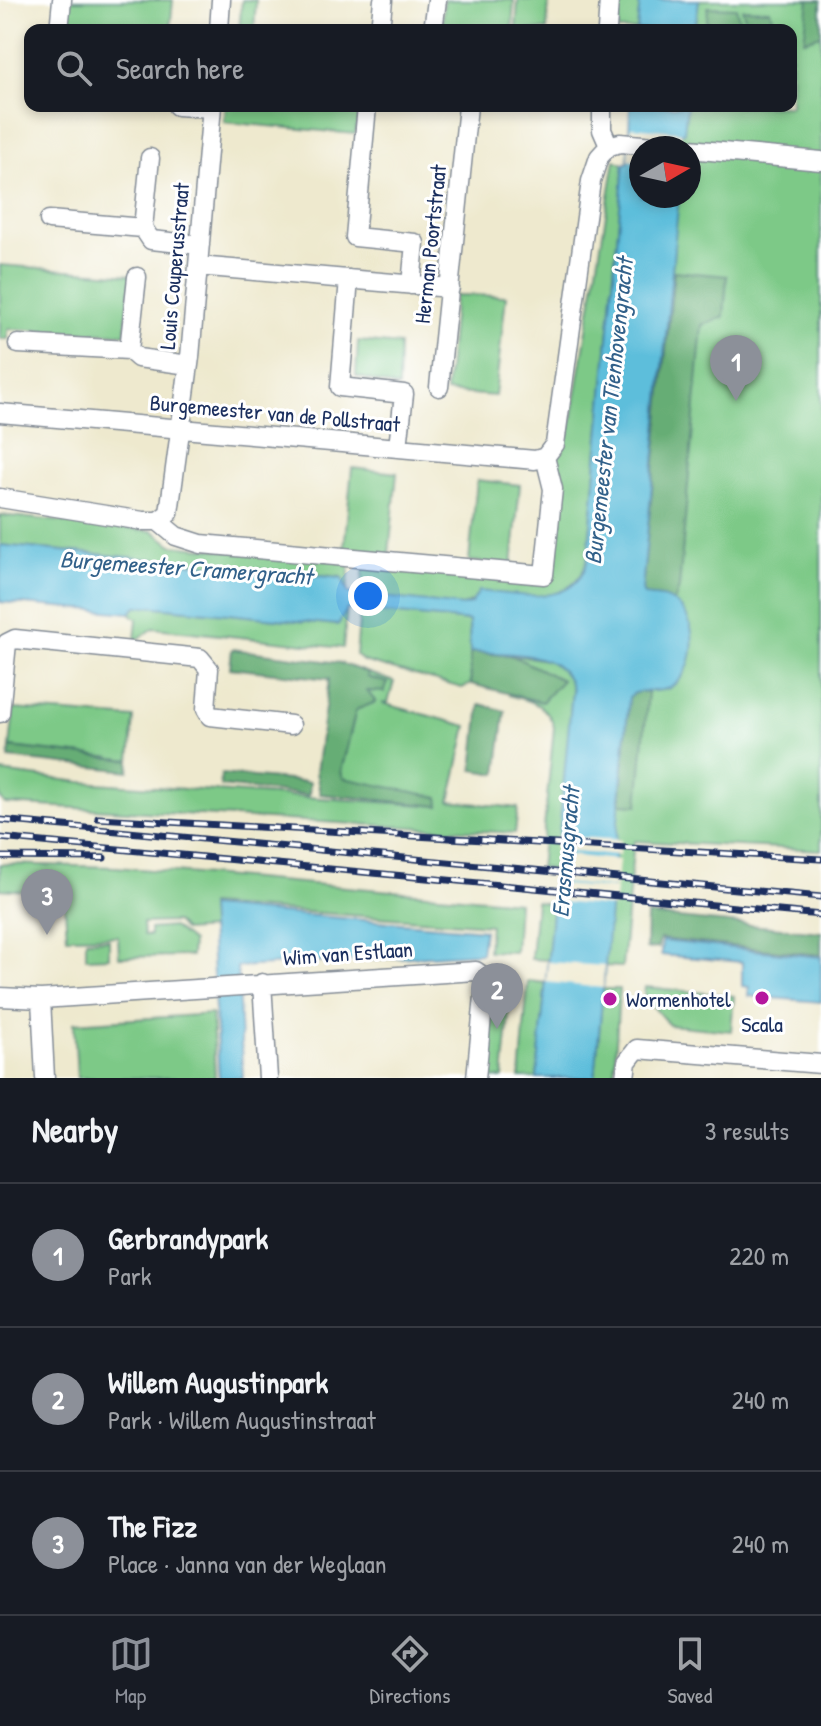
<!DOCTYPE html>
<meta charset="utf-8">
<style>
:root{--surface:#171b24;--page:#242831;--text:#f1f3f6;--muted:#9ea1a6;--line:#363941;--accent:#8c9099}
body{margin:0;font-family:"Patrick Hand",sans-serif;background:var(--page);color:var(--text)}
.compass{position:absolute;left:629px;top:136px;width:72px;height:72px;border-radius:50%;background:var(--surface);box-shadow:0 4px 12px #0003;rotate:81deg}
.you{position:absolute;left:368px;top:596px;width:28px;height:28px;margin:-20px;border:6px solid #fff;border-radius:50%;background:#1a73e8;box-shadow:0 0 0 12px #1a73e833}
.badge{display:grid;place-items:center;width:52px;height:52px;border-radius:50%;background:var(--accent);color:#fff;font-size:26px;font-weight:700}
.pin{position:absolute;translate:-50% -66px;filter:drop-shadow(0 2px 4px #0008)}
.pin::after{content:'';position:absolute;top:42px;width:28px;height:24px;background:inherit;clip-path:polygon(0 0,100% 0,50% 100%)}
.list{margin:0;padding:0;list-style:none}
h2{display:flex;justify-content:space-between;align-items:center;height:104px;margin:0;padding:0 32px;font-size:34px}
h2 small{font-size:26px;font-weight:400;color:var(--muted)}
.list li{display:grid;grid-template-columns:52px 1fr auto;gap:24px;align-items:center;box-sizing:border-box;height:144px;padding:0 32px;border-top:2px solid var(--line)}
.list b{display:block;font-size:30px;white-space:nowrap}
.list p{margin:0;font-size:26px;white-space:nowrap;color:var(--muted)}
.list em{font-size:26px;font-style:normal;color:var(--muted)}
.icon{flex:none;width:44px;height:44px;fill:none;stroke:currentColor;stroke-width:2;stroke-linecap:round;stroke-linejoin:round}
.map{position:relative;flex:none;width:821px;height:1078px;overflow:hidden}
.search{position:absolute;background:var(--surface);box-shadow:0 4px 12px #0003;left:24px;right:24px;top:24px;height:88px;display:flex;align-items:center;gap:20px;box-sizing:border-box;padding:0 28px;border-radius:16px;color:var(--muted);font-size:30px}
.sheet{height:536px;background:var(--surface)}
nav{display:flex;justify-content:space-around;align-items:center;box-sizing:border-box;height:112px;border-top:2px solid var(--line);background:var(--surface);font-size:22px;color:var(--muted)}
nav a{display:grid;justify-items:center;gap:4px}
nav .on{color:var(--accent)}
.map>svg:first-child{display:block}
.green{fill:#7dc987;stroke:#4c7c72;stroke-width:2}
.forest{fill:#66ad74;stroke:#406e69;stroke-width:2}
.water{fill:#5dbedb;stroke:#3c769c;stroke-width:2}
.pier{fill:#eee9ce}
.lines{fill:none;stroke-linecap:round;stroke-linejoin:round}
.minor-casing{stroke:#848c96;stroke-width:21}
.minor{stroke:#fff;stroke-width:18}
.rail-casing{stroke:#1b2f5e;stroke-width:7}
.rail{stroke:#fff;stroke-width:4;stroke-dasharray:12;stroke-linecap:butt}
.poi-dot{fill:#b5179e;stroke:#fff;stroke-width:3}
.labels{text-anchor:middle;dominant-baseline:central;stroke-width:6;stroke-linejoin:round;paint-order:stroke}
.street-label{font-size:22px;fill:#1b2f5e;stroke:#fff}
.poi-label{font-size:22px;fill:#1b2f5e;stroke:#fff;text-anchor:start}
.water-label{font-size:24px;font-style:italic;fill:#32618a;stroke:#fff}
</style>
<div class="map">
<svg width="821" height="1078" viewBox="0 0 821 1078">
<rect width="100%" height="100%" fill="#fff"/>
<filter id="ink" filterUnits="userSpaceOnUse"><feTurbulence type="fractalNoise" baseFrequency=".0125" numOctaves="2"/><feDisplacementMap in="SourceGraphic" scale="16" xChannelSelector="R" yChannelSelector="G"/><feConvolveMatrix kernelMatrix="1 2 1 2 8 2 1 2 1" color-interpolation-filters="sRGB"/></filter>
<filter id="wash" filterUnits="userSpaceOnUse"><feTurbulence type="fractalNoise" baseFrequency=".006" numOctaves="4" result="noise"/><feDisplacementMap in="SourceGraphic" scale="32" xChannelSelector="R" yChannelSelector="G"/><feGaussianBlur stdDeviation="1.8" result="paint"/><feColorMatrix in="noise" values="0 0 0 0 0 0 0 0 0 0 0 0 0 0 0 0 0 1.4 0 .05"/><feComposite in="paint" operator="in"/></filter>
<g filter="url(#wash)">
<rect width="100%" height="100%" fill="#eee9ce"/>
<path class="green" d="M69,0H173L170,30L71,27L67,21Z
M242,0H256L254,30H239Z
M444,0H514L512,30L442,29Z
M518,0H549L547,30H516Z
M620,0H640L637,30H618Z
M688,0H821V850L634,841L622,967L604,966L670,196H689V148H675L678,106H791V30H685Z
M226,106H361L355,134L224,122Z
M615,160L624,164L588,557C579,608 513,598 474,600L463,606L361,595L364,564L550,580L560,484L556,452L570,432Z
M0,265L131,275L125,334L8,329V339H0Z
M455,295L506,296L495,396L446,392Z
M358,341L399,345L398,388L356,376Z
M352,468L397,473L389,554L344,549Z
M477,480L520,485L512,565L469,561Z
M0,515L153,531L172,545L350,562L347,593L342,577L0,545Z
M147,606L337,625L347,609L343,648L154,628L135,641L137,619L130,613L136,607Z
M360,610L469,621L471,684L462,688L363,661L356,655Z
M513,656C540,658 566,658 572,690L558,870L540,868L554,727C547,703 529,701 508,695L542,702L561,680Z
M368,673L394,682L388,703H382L467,726L450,801L518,808L515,833L5,804L0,798V772L81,782L439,806L437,797L343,779L341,772L356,710L366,691L387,683L367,677Z
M14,709L134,718L130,760L10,747Z
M0,864L116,867L518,902L515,952L488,951L490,925L209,905L211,929L184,931L176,922L143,923L144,935H150V929L173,927L192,942L191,956L119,957L118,936L67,937L64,894L0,889Z
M536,901L553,905L548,960L531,959Z
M109,939V957L86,958V940Z
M491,978L512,979L503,1078H481Z
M528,981L546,983L537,1078H520Z
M645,987L734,996L731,1031L669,1025L644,996Z
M603,989H619L614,1078H595Z
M212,1014L215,1078H77L74,1023Z"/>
<path class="forest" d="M809,0H821V35L804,40Z
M708,7L736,8L742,30H706Z
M742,9L770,10L778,30H750Z
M674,271L727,276L724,317L702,325L679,588L674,602L644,595L642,590Z
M232,649L340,663L368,673L367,677L388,683L384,692L367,691L376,702L356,710L341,771L343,778L438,797L439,806L320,794L316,772L329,679L230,668Z
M470,652L513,656L562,680L542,702L471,684Z
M635,692H648L638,805L620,804L629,697Z
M480,704L505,711L497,774L473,770Z
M10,747L130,760L129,771L9,758Z
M221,774L310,782L309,795L220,786Z
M647,915L821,932V955L660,939L658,948L646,949Z"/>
<path class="water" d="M640,0H699L695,30H637Z
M630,106H687L684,132L641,148V196H679L642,590L644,595C654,596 665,596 674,602C701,619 698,673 669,688C657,694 637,687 629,697L595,1078H537L572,690C563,647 505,655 470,652L469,621L347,609L338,625L147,606L136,607L130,613L0,602V545L342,578L348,593L463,606L471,604L479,591C517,594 579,610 588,557L624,164L628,162Z
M209,907L484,930L481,953L237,967L243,1078H219Z
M662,941L821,957V1002L748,996L749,987L742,986V962L661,955Z"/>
<path class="pier" d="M631,127L681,132L680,148H641V162L628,160Z
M556,836L621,840L619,855L555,851Z
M555,854L619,860L616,888L552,882Z
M552,884L616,889L614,907L550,901Z
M548,962L604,966L603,988L546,982Z"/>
</g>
<g filter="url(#ink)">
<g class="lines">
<g class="minor-casing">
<path id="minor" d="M59,30L62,0
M219,30L221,0
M380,30L383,0
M433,30L437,0
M607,30L609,0
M177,106L212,108
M367,106L355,237L415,243L411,285
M602,106V130L609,146
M609,146L620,143L677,148
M689,149L821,161
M150,158L143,228L151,240L200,245
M49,220L143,228
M198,266L450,288
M349,279L340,387L404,394L398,447
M18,344L129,350L138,358L189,365
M129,350L137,277
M439,387L468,106
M0,413L535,460L545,457
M545,457L555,444L591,181L599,157L609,146
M0,498L143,521H158L169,513L190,357L212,106
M158,521L176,536L201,544L544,575L553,489L545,457
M0,713L7,643L15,639L200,658L209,669L206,709L210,716L291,725
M262,983L268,1078
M0,997L41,999L476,971L483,976L485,986L476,1078
M41,999L45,1078
M625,1078L627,1062L637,1049L821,1064"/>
</g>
<use href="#minor" class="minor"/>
<g class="rail-casing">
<path id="rail" d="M98,818L821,859
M0,820L821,897
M0,838L821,915
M0,857L104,858"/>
</g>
<use href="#rail" class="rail"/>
</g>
</g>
<g class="poi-dot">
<circle cx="762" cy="998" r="8"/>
<circle cx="610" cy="999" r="8"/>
</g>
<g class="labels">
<g class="street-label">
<text transform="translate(430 244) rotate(-84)">Herman Poortstraat</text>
<text transform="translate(174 266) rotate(-85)">Louis Couperusstraat</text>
<text transform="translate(275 413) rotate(5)">Burgemeester van de Pollstraat</text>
<text transform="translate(348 953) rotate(-4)">Wim van Estlaan</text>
</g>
<g class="poi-label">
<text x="626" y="999">Wormenhotel</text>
<text x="762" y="1024" text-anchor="middle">Scala</text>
</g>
<g class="water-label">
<text transform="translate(608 411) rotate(-84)">Burgemeester van Tienhovengracht</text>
<text transform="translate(186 567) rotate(4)">Burgemeester Cramergracht</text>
<text transform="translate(565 852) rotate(-85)">Erasmusgracht</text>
</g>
</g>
</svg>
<svg class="compass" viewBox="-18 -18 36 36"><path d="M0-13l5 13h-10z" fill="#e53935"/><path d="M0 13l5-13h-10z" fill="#9ea1a6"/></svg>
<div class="you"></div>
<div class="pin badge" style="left:736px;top:401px">1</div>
<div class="pin badge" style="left:497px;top:1029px">2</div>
<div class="pin badge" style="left:47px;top:935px">3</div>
<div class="search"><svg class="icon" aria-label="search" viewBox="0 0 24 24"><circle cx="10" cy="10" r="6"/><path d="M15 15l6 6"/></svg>Search here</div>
</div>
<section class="sheet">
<h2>Nearby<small>3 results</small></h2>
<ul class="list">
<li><span class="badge">1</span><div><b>Gerbrandypark</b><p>Park</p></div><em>220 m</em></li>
<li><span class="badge">2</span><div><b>Willem Augustinpark</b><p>Park · Willem Augustinstraat</p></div><em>240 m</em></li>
<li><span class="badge">3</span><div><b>The Fizz</b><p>Place · Janna van der Weglaan</p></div><em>240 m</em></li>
</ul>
</section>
<nav>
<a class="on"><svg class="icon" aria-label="map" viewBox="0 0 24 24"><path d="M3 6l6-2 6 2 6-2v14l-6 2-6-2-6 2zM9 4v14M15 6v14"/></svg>Map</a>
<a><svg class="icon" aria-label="directions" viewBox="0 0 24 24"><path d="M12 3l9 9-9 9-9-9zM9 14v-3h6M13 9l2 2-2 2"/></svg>Directions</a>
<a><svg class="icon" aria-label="saved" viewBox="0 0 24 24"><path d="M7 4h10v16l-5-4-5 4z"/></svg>Saved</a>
</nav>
